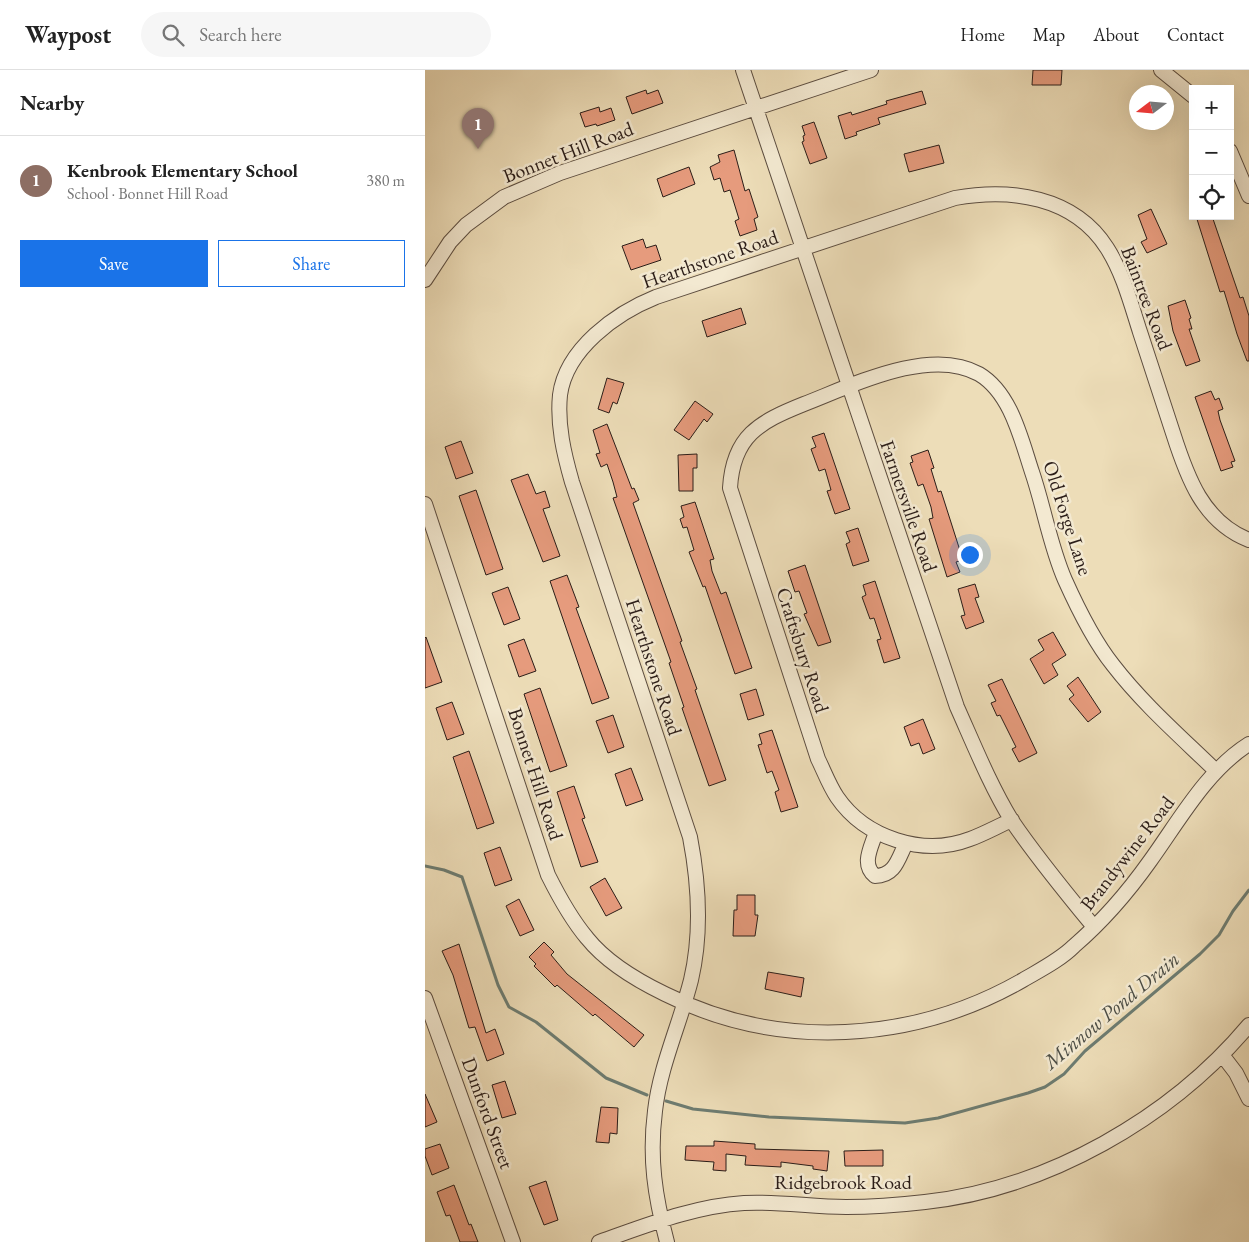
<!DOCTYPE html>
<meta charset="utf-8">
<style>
:root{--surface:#fff;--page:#f6f6f6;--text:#222;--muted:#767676;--line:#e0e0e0;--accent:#1a73e8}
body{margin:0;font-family:"EB Garamond",serif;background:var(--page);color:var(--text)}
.controls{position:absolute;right:15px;top:15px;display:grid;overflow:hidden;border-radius:0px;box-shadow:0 5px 20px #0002}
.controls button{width:45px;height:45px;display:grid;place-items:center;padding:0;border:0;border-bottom:1px solid var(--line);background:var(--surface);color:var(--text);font:25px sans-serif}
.compass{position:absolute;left:704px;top:15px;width:45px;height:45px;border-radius:50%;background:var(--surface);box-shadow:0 5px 20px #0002;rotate:254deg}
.you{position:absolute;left:544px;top:484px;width:18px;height:18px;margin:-12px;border:4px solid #fff;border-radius:50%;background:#1a73e8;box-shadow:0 0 0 8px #1a73e833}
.badge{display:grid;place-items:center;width:32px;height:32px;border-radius:50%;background:var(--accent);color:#fff;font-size:16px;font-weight:700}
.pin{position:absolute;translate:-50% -41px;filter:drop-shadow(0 1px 2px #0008)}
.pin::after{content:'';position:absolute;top:26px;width:18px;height:15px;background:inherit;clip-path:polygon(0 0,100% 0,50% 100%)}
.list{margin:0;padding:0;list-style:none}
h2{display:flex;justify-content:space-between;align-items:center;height:65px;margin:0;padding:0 20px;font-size:21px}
h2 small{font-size:16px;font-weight:400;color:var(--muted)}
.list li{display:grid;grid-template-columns:32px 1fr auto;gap:15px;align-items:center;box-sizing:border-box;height:90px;padding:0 20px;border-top:1px solid var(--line)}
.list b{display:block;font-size:19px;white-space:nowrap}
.list p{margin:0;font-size:16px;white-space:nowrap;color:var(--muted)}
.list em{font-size:16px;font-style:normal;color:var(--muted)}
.actions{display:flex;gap:10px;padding:15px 20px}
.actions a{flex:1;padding:11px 0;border:1px solid var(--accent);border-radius:0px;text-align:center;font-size:18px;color:var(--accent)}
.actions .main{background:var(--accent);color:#fff}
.icon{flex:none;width:28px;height:28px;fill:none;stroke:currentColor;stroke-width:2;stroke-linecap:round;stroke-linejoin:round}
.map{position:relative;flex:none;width:824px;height:1172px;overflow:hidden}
header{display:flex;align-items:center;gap:30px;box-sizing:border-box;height:70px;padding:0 25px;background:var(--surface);border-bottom:1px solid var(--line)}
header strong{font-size:24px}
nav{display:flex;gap:28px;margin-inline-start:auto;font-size:18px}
.search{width:350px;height:45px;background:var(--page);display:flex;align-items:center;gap:12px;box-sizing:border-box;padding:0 18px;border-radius:28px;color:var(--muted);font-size:19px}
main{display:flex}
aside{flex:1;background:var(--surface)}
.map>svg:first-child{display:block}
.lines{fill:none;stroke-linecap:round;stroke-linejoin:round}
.stream{stroke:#6d7c71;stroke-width:3}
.building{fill:#e69b7d;stroke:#2b1d18}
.street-casing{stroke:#5c4d40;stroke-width:16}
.street{stroke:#f3e9d1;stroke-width:14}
.labels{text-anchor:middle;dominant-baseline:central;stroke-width:5;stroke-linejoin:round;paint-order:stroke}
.street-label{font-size:20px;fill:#2b1d18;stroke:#f3e9d1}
.water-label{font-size:21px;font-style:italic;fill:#4c4d45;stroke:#f3e9d1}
</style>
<header>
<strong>Waypost</strong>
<div class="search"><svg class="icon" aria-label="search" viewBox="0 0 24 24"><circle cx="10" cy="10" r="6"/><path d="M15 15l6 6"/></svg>Search here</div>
<nav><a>Home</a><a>Map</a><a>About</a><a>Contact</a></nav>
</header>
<main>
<aside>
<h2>Nearby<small></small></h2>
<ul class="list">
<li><span class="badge" style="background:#8d6e63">1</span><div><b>Kenbrook Elementary School</b><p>School · Bonnet Hill Road</p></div><em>380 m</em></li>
</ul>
<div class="actions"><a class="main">Save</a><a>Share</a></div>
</aside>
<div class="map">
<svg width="824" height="1172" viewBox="0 0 824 1172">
<rect width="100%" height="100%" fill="#edddb8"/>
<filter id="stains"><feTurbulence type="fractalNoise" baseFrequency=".004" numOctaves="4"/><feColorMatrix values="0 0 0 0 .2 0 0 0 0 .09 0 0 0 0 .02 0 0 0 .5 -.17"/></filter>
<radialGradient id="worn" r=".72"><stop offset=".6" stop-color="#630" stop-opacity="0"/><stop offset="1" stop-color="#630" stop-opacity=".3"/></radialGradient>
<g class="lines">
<path class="stream" d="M0,796L19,800L37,807L73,915L84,937L111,952L181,1008L222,1025
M241,1031L268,1039L344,1047L480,1053L513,1048L603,1023L620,1017L639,1004L660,981L775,884L794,865L808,841L824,820"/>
</g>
<path class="building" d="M608,0H637L636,15H607Z
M221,20L222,24L233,20L238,33L207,44L201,27Z
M497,21L501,34L453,48L455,54L431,62L432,65L420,69L413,46L426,42L427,45L462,34L461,31Z
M174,37L175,42L186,38L190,50L172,56L171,54L160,57L155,43Z
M389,52L402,88L385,94L377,72L379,71L378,66L380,65L377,56Z
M514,75L519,93L484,102L479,84Z
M309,80L320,121L324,119L333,147L329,149L332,160L315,166L310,151L314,149L305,120L299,122L295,108L289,110L285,97L295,92L293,85Z
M264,97L270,114L238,127L232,109Z
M726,139L742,174L722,183L716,172L722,169L713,145Z
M771,146H787L815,228L818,227L824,246V291H822L812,264L799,221L795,222Z
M218,169L221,178L231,175L236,190L206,200L197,176Z
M760,230L766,248L764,249L767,259H764L775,291L761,296L748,261L743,236Z
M316,238L321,254L282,267L277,251Z
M182,308L199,313L192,334L188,332L184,343L173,339Z
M786,321L790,330L794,328L798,339L793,341L795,350L810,391L806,392L808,397L796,401L770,327Z
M270,331L288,344L282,352L279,349L264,370L249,360Z
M182,354L207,419L209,418L214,430L208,433L257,571L255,572L272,619L270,620L301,710L284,716L257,638L259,637L244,593L246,592L188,428L192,427L188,412L182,394L176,397L171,384L175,383L168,360Z
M399,363L425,439L410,444L402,421L406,420L400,399L394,401L386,379L391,377L387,367Z
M36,371L48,403L31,409L20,377Z
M503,380L509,398L506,399L513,422L516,421L538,490L531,492L535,502L522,507L504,449L508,448L506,437L498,414L493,416L485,393L488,392L486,386Z
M272,384V398H268V421H254L253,385Z
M103,404L111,424L120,421L125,437L118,439L135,486L118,492L86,410Z
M51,420L78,499L61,505L34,426Z
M270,432L289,489L285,490L287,501L296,524L301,522L327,598L310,604L280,516L278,517L264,482L269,480L262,457L258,458L255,449L259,447L256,436Z
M433,458L444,491L428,496L421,474L425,472L421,462Z
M380,495L406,572L393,576L379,544L382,543L374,521L370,522L363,501Z
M142,505L154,537L151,538L184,628L167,634L125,511Z
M450,511L475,588L459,593L452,570L456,569L449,548L445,549L437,527L441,525L438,515Z
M550,514L554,527L550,528L559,552L541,559L536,546L540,545L533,519Z
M83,517L95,549L79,555L67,523Z
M628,562L641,585L627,594L633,605L619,614L605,589L619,580L613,570Z
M1,567L17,612L0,618V568Z
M99,569L111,601L94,607L83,575Z
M653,607L676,642L663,652L644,629L649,625L642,616Z
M577,609L612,683L594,692L587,679L591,677L575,645L572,646L566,633L571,631L563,615Z
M115,618L142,696L125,702L99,624Z
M331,619L339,645L323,650L315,624Z
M27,632L39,664L22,670L11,638Z
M188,645L199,677L183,683L171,651Z
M498,649L510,679L498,684L494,673L486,676L479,657Z
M347,660L373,737L356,742L350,722L354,720L347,701L342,703L333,675L337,674L334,664Z
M44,681L69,753L52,759L28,687Z
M206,698L218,730L201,736L190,704Z
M149,716L160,748L157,749L173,792L156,797L132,722Z
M75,777L87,810L70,816L59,783Z
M180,808L197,838L181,846L165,817Z
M312,825H330V845H333L330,866H308L309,840H312Z
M94,829L109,860L95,866L81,836Z
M119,872L129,882L126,885L142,904L219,965L209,977L170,944L168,946L132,915L130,917L109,896L111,894L104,887Z
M34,874L61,963L70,959L79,984L62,991L50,957L44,958L28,905L17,881Z
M343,902L379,908L376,927L340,919Z
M80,1011L91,1044L77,1048L67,1015Z
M0,1024L12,1052L0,1057Z
M176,1037L193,1038L192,1064L185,1063L184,1073L171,1072Z
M289,1071L330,1074V1079L404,1081L402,1101L388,1099V1096L356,1092V1097L320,1095L321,1086L301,1084V1101L288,1100L289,1092L260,1090L261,1076H289Z
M15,1074L24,1098L7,1105L0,1086V1079Z
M458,1080V1096H420L419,1081Z
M121,1111L133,1150L119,1155L104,1117Z
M29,1115L44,1155L46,1154L53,1172H35L25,1145L21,1146L12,1122Z"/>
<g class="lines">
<g class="street-casing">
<path id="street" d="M318,0L532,637C549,675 565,715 587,751C612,788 641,823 669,857
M736,0L768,26
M805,81L824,126
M0,210L25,172L41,155L79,127L135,103L446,0
M0,434L123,805C134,827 146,849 162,868C182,893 211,910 240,924C354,981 488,973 598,910C615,900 635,890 649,876C678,851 703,822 725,791C754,751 781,701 824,674
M587,750C573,756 559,764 545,769C498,787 440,768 412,727C404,715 399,701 393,689L305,418C308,366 334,352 379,334C426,316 505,276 554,304C586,323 596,369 607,402C619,437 625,476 640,510C653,539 668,570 688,595C718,634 756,667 791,701
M451,762C446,778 436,794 450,806C470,806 473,789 481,773
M0,928L88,1172
M798,986L811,1003L824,1029
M174,1172C220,1156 269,1136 319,1133C353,1131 387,1137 421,1137C447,1137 474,1135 500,1132C622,1119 746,1048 824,955
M242,1172C230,1127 224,1088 230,1041C235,996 255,954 266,910C277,863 274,814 265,767L147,412C139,384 132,355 135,325C141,279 191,243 231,227L530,128C585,118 649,126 682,178C698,203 706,234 715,262C726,296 737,330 748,363C762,407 778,452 824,470"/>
</g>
<use href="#street" class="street"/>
</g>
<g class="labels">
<g class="street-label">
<text transform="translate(143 82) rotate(-21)">Bonnet Hill Road</text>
<text transform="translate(285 189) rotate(-19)">Hearthstone Road</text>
<text transform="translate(722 228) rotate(69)">Baintree Road</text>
<text transform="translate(484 436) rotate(71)">Farmersville Road</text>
<text transform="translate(643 448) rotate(72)">Old Forge Lane</text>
<text transform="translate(378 580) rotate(72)">Craftsbury Road</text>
<text transform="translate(229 597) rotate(72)">Hearthstone Road</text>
<text transform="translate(111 704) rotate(72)">Bonnet Hill Road</text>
<text transform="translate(702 783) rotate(-52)">Brandywine Road</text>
<text transform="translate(63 1043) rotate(70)">Dunford Street</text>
<text x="418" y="1112">Ridgebrook Road</text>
</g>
<g class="water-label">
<text transform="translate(686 940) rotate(-40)">Minnow Pond Drain</text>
</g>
</g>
<rect width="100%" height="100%" filter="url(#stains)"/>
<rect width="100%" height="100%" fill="url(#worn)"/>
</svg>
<div class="controls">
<button>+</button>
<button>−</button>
<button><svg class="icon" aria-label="locate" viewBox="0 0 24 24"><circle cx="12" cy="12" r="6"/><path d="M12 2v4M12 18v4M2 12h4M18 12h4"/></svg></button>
</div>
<svg class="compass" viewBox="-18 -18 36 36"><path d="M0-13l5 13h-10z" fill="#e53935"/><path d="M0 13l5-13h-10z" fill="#767676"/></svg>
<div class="you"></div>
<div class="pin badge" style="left:53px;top:79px;background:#8d6e63">1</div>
</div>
</main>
